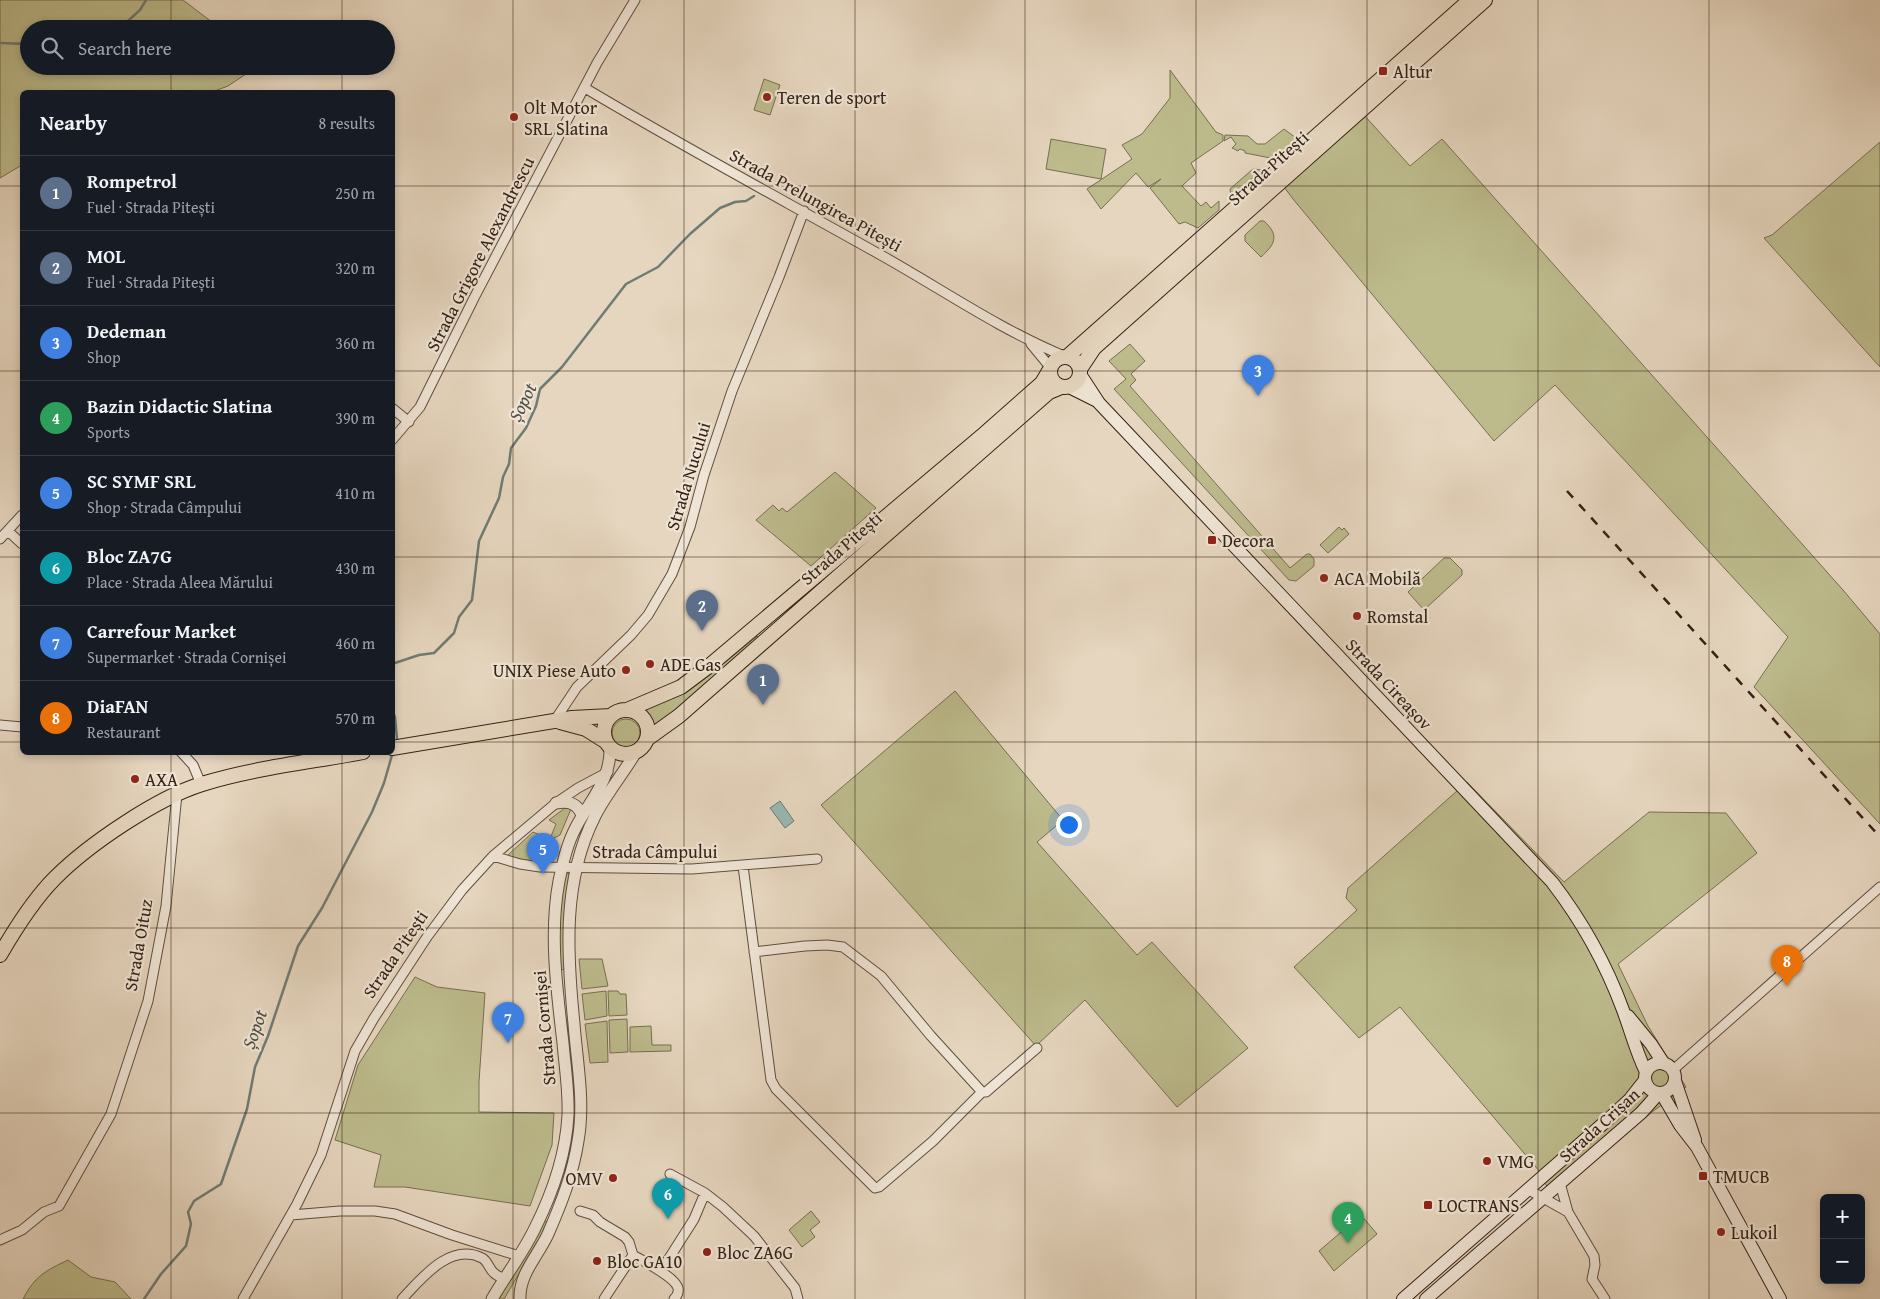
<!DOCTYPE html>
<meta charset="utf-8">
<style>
:root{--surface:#171b24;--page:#242831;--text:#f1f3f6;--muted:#9ea1a6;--line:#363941;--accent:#c59692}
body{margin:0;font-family:"Gentium Book Plus",serif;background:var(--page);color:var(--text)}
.controls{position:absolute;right:15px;bottom:15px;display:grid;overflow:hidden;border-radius:8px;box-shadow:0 2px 8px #0003}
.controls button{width:45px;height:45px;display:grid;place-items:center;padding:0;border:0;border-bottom:1px solid var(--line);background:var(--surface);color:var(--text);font:25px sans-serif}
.you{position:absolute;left:1068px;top:824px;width:18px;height:18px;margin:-12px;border:4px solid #fff;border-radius:50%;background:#1a73e8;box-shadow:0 0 0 8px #1a73e833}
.badge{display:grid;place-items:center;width:32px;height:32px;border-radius:50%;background:var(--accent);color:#fff;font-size:16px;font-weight:700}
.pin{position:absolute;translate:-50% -41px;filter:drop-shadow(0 1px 2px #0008)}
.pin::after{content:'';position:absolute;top:26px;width:18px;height:15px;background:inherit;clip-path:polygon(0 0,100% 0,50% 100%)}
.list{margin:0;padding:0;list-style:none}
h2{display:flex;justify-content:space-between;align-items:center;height:65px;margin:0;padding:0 20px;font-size:21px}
h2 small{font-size:16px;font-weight:400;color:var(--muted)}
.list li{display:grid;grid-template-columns:32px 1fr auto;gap:15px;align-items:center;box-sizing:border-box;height:75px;padding:0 20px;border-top:1px solid var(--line)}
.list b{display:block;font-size:19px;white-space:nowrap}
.list p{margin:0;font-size:16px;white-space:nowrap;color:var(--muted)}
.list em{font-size:16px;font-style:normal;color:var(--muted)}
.icon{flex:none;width:28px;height:28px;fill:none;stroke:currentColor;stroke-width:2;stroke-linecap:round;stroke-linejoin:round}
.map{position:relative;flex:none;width:1880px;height:1299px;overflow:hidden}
.search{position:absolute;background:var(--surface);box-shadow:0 2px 8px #0003;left:20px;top:20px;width:375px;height:55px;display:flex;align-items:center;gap:12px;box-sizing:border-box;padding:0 18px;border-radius:28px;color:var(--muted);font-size:19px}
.panel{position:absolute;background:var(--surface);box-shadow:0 2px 8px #0003;left:20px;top:90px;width:375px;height:665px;border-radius:8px}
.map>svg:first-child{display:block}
.green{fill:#bdbb8c;stroke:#786e50}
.water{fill:#96b9b2;stroke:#6f7c73}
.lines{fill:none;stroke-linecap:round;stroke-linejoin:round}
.stream{stroke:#6f7c73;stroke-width:2.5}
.minor-casing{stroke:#604e3f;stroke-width:11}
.tertiary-casing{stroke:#604e3f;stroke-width:13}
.secondary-casing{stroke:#342114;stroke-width:14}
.primary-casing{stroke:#342114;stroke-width:16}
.minor{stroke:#efe4d5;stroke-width:9}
.tertiary{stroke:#efe4d5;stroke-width:11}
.secondary{stroke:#efe4d5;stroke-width:12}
.primary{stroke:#e6d6bf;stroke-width:14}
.rail{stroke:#342114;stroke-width:2.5;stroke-dasharray:9 9;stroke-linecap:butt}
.grid{fill:none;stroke:#342114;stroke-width:1;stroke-opacity:0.55}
.poi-dot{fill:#8f2418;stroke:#efe4d5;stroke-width:2}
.labels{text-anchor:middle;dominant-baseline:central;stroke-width:4.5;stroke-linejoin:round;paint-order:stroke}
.poi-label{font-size:18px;fill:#342114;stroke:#efe4d5;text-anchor:start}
.street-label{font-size:18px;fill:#342114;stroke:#efe4d5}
.water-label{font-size:19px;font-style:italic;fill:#514f43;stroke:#efe4d5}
</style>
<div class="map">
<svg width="1880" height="1299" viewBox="0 0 1880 1299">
<rect width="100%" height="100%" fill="#e6d6bf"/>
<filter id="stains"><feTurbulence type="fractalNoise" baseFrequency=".004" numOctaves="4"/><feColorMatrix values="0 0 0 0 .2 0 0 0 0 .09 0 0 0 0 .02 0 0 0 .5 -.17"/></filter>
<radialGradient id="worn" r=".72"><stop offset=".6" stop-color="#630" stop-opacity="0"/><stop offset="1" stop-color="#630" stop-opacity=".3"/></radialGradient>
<path class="green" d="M0,0H183L221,29H29V66H258L228,86L212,92H22V165L0,178Z
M1170,70L1216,132L1223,135V141L1191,163L1196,173L1182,186L1201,206L1206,202L1211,208L1219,201V210L1198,228L1185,222L1179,224L1150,188L1161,179L1148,187L1136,173L1101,209L1087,189L1132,159L1122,145L1142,134L1170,98Z
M764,79L780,85L770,115L754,110Z
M1364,115L1410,166L1442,139L1843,590L1880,634V824L1754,687L1788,637L1555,385L1494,441L1293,199L1284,187Z
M1284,129L1300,141L1281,160L1245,153V151L1240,149L1238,151L1232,148L1236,144L1231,137L1224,141L1225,135L1248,136L1257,144H1265Z
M1051,139L1106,149L1101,179L1046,169Z
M1880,142V367L1764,238L1772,235Z
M1253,169L1262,170L1231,197L1230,189Z
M1260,221H1264C1280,236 1275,244 1261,257L1245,241V235Z
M1130,344L1145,361L1131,374L1136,380L1130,386L1290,568L1307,554H1310L1314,559V566L1296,581L1289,580L1114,389L1126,379L1109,361Z
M835,472L876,508L811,566L756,520L773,505L779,511L782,508L787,512Z
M1339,527L1342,530L1344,528L1349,534L1328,553L1320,545Z
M1444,558H1450L1462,570V575L1424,610L1408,592Z
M757,636L761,640L679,711L653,727V723L643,710C687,696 722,665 757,636Z
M955,691L1063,820L1037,842L1137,955L1152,942L1248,1048L1177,1107L1085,1000L1036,1046L821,805Z
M612 733a14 14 0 1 1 28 0a14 14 0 1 1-28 0Z
M1467,782L1564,882L1649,812L1726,813L1757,853L1618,964L1648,1026L1686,1087L1652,1112L1619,1140L1547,1186L1543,1181L1546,1179L1400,1007L1359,1038L1294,967L1357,910L1346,898L1348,888Z
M565,808L571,809L560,835L549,841L556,824L549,820Z
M533,832L547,838L539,863L508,859L507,856Z
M566,873L570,874L564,929L566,969L561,970C559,937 558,906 566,873Z
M579,959H602L608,986L582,989Z
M415,977L437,987L485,993L479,1082V1112L554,1113L552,1145L530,1206L405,1187H374L381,1155L335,1140L358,1065Z
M606,991L607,1016L585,1020L582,994Z
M608,991H618L620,994H626L627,1015L609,1016Z
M627,1019L628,1052L610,1053L609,1020Z
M607,1021L608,1062L590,1063L585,1024Z
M651,1026L652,1045H671V1051L630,1052V1027Z
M811,1211L820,1222L810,1230L815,1237L802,1247L789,1230Z
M1361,1215L1377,1234L1334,1271L1319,1251Z
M543,1220L547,1222L540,1238L504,1299H499L535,1239Z
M68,1260L91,1277L115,1282L131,1299H23C35,1276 45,1271 68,1260Z"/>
<path class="water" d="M780,801L794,821L785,828L770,808Z"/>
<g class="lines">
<path class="stream" d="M119,29L140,10L146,0
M0,43L29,44
M392,664L419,655L434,653L454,633L459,617L472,600L479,541L499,498L503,477L509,464L511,448L526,428L536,406L540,389L562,367L626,284L658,267L690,234L720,208L735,202L746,201L754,196
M392,710L395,717L397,739
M144,1299L161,1274L186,1246L191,1224L188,1212L194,1201L221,1184L247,1109L255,1067L268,1036L298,946L322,908L372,812L384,783L392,755"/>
<g class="minor-casing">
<path id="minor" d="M585,88C682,146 781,199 879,254C940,288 999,329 1064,356
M1031,344L1050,367
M392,408L409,422
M392,440L420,407L474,298L597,63L635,0
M8,531L22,544
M0,539L22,515
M555,720L577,687L631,635L648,615L672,574L690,527L704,475L732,391L779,277L804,211
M0,725L22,727
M181,752L193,765L201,784
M493,856L520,864L540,867L692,869L817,859
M743,866L771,1080L776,1089L875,1188L879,1187L933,1141L982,1092H986L1037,1048
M754,952L805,946L827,945L843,947L881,976L931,1036L982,1092
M1673,1070L1880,887
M670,1174L705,1193L723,1207L754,1236L795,1288L798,1299
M1560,1183L1568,1212L1594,1256L1595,1265L1592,1279L1605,1299
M1529,1190L1568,1212
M580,1211L593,1215L600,1222L625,1237L629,1242L633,1255C643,1261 675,1277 678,1288C679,1292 677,1296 674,1299
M291,1215L340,1211H375L395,1214L452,1235L519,1256
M0,1240L22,1230L44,1212L59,1206L111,1114L148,1001L166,906L177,794
M661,1271L694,1219L705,1193
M243,1299L297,1204L321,1155L355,1051L374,1018L427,937L462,890L493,856L556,803L578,788L608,772
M402,1299C422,1278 450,1242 482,1258C488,1261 489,1269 494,1273C496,1275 500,1277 504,1279
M604,1299L633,1255"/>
</g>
<g class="tertiary-casing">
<path id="tertiary" d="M556,803C569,801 578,803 582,816
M492,1299C506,1275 523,1253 535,1228C552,1194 566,1154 568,1115C569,1091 565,1067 563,1043C557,990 549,934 559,881C563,862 567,844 576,827C590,800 611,780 610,748
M520,1299C519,1274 538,1256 548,1234C561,1204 573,1174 578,1141C585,1102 577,1063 574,1024C567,954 562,881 595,816C606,794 623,774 636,752"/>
</g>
<g class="secondary-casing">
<path id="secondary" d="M1080,374L1099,403L1552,882C1582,921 1606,964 1623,1010C1631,1031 1636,1052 1646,1072
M1069,387L1097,401
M1628,1016L1651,1044L1664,1064
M1645 1078a15 15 0 1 1 30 0a15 15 0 1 1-30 0Z
M1675,1081L1695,1140
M1662,1094L1680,1125L1697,1147L1780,1299
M1403,1299L1613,1115L1630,1099L1645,1080
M1426,1299L1641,1113L1658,1094"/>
</g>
<g class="primary-casing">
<path id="primary" d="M1068,356L1470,0
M1050 372a15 15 0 1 1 30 0a15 15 0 1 1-30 0Z
M1080,369L1094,348L1485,0
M604 732a22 22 0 1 1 44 0a22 22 0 1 1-44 0Z
M627,710L681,687L709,666L983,435L1042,383L1049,371
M560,722L586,729L605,741
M647,739L679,716L1049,392L1061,387
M392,748L572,718L611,716
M0,955C15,929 34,899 55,878C89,844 157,798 202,784C254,768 310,762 363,752"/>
</g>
<use href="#minor" class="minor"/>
<use href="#tertiary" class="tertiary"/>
<use href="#secondary" class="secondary"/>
<use href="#primary" class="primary"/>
<path class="rail" d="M1567,491L1880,837"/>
</g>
<path class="grid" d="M171,0V29M342,0V29M513,0V1299M684,0V1299M855,0V1299M1025,0V1299M1196,0V1299M1367,0V1299M1538,0V1299M1709,0V1299M171,66V92M342,66V92M0,186H22M392,186H1880M0,371H22M392,371H1880M0,557H22M392,557H1880M0,742H22M392,742H1880M171,752V1299M342,752V1299M0,928H1880M0,1113H1880"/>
<g class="poi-dot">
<rect x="1378" y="66" width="10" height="10" rx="2.5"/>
<circle cx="767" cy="97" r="5"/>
<circle cx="514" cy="117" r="5"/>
<rect x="1207" y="535" width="10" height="10" rx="2.5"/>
<circle cx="1324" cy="578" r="5"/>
<circle cx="1357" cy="616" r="5"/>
<circle cx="650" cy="664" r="5"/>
<circle cx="626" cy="670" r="5"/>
<circle cx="135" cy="779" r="5"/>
<circle cx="1487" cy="1161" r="5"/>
<rect x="1698" y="1171" width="10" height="10" rx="2.5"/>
<circle cx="613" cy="1178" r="5"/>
<rect x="1423" y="1200" width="10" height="10" rx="2.5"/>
<circle cx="1721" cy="1232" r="5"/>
<circle cx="707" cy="1252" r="5"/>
<circle cx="597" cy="1261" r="5"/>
</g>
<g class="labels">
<g class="poi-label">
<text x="1393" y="71">Altur</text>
<text x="777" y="97">Teren de sport</text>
<text x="524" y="107">Olt Motor<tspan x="524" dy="21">SRL Slatina</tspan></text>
<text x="1222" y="540">Decora</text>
<text x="1334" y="578">ACA Mobilă</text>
<text x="1367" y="616">Romstal</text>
<text x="660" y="664">ADE Gas</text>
<text x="616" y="670" text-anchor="end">UNIX Piese Auto</text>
<text x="145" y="779">AXA</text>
<text x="1497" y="1161">VMG</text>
<text x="1713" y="1176">TMUCB</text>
<text x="603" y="1178" text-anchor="end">OMV</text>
<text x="1438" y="1205">LOCTRANS</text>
<text x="1731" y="1232">Lukoil</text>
<text x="717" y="1252">Bloc ZA6G</text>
<text x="607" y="1261">Bloc GA10</text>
</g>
<g class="street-label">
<text transform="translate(1268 168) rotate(-42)">Strada Pitești</text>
<text transform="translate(816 200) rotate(29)">Strada Prelungirea Pitești</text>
<text transform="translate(480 254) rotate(-63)">Strada Grigore Alexandrescu</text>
<text transform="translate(688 476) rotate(-73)">Strada Nucului</text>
<text transform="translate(841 548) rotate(-41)">Strada Pitești</text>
<text transform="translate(1389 684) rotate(47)">Strada Cireașov</text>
<text x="655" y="851">Strada Câmpului</text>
<text transform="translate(138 945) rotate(-80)">Strada Oituz</text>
<text transform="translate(395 954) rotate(-56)">Strada Pitești</text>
<text transform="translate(544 1028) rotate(-95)">Strada Cornișei</text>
<text transform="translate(1599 1125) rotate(-42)">Strada Crișan</text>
</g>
<g class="water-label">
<text transform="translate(522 402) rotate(-64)">Șopot</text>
<text transform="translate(254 1029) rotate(-70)">Șopot</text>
</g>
</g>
<rect width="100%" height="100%" filter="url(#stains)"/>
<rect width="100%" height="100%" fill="url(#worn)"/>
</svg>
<div class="controls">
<button>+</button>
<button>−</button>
</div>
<div class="you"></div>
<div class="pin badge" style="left:763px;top:705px;background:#5c6f8a">1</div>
<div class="pin badge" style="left:702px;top:631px;background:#5c6f8a">2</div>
<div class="pin badge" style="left:1258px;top:396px;background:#3f7fe0">3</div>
<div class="pin badge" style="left:1348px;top:1243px;background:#2e9e5b">4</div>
<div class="pin badge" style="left:543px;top:874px;background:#3f7fe0">5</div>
<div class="pin badge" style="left:668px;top:1219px;background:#0f9aa8">6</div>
<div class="pin badge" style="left:508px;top:1043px;background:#3f7fe0">7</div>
<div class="pin badge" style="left:1787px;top:986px;background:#e8710a">8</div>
<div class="search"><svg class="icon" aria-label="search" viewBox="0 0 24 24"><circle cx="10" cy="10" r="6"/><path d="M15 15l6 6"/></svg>Search here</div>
<section class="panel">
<h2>Nearby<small>8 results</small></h2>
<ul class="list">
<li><span class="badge" style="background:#5c6f8a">1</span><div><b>Rompetrol</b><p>Fuel · Strada Pitești</p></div><em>250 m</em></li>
<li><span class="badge" style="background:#5c6f8a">2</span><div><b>MOL</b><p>Fuel · Strada Pitești</p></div><em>320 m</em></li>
<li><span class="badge" style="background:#3f7fe0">3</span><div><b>Dedeman</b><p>Shop</p></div><em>360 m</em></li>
<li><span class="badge" style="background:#2e9e5b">4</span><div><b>Bazin Didactic Slatina</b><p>Sports</p></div><em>390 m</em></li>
<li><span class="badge" style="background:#3f7fe0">5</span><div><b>SC SYMF SRL</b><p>Shop · Strada Câmpului</p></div><em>410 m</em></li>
<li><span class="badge" style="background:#0f9aa8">6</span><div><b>Bloc ZA7G</b><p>Place · Strada Aleea Mărului</p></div><em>430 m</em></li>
<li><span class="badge" style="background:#3f7fe0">7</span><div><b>Carrefour Market</b><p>Supermarket · Strada Cornișei</p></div><em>460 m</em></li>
<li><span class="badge" style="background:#e8710a">8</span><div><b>DiaFAN</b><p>Restaurant</p></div><em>570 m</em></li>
</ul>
</section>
</div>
